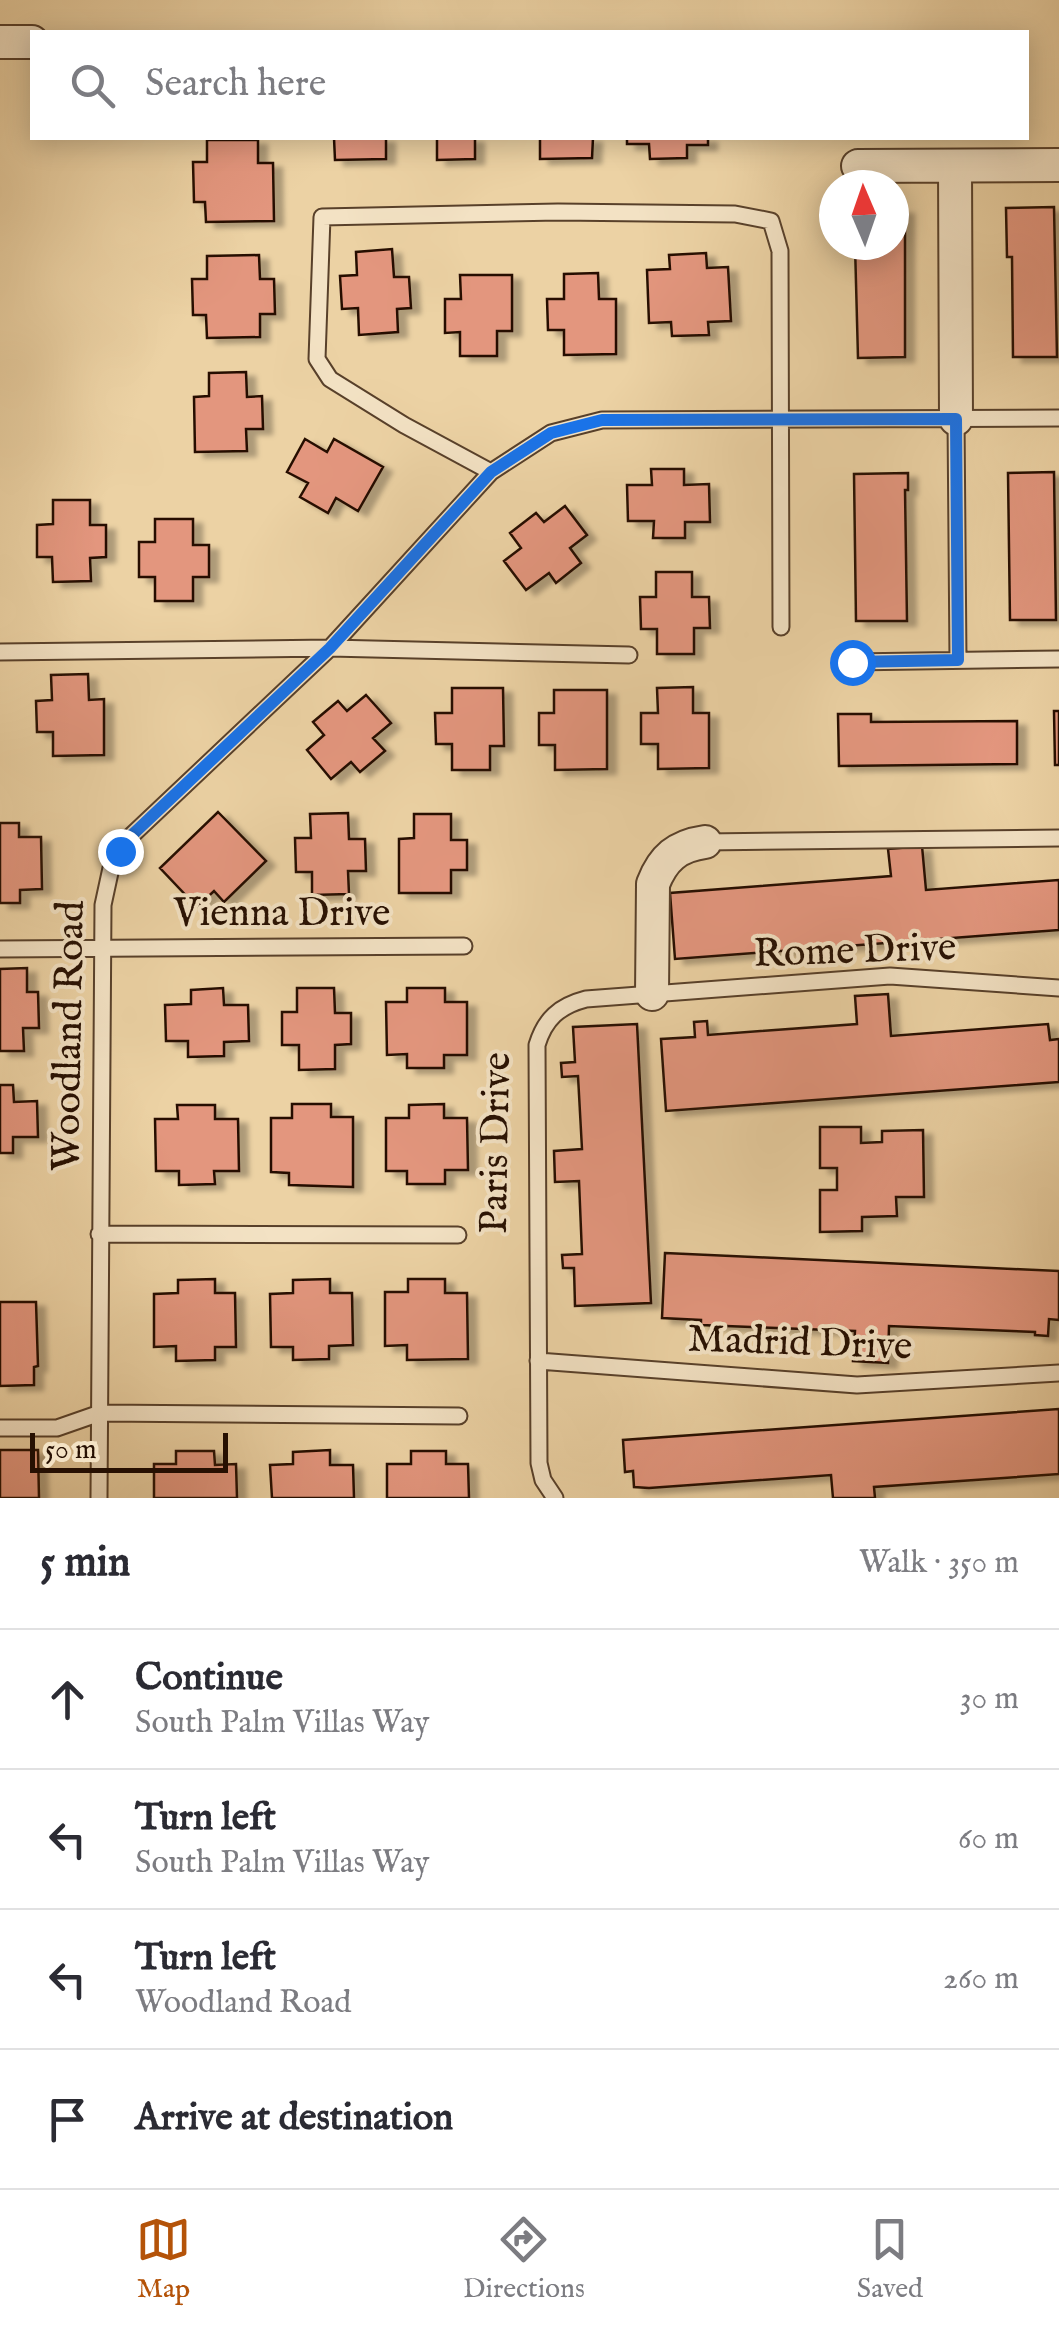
<!DOCTYPE html>
<meta charset="utf-8">
<style>
:root{--surface:#fff;--page:#f7f7f7;--text:#2b2b33;--muted:#7c7c81;--line:#e1e1e2;--accent:#b45309}
body{margin:0;font-family:"IM FELL English",serif;background:var(--page);color:var(--text)}
.compass{position:absolute;left:819px;top:170px;width:90px;height:90px;border-radius:50%;background:var(--surface);box-shadow:0 5px 25px #0003;rotate:358deg}
.scale{position:absolute;left:30px;bottom:25px;width:198px;box-sizing:border-box;padding-left:10px;border:5px solid #271002;border-top:0;font-size:28px;line-height:35px;white-space:nowrap;color:#271002;-webkit-text-stroke:8px #f3e2c4;paint-order:stroke}
.stop{position:absolute;width:30px;height:30px;margin:-22px;border:8px solid #1a73e8;border-radius:50%;background:#fff}
.stop.end{background:#1a73e8;border-color:#fff;box-shadow:0 2px 10px #0008}
.list{margin:0;padding:0;list-style:none}
h2{display:flex;justify-content:space-between;align-items:center;height:130px;margin:0;padding:0 40px;font-size:42px}
h2 small{font-size:32px;font-weight:400;color:var(--muted)}
.list li{display:grid;grid-template-columns:65px 1fr auto;gap:30px;align-items:center;box-sizing:border-box;height:140px;padding:0 40px;border-top:2px solid var(--line)}
.list b{display:block;font-size:38px;white-space:nowrap}
.list p{margin:0;font-size:32px;white-space:nowrap;color:var(--muted)}
.list em{font-size:32px;font-style:normal;color:var(--muted)}
.icon{flex:none;width:55px;height:55px;fill:none;stroke:currentColor;stroke-width:2;stroke-linecap:round;stroke-linejoin:round}
.map{position:relative;flex:none;width:1059px;height:1498px;overflow:hidden}
.search{position:absolute;background:var(--surface);box-shadow:0 5px 25px #0003;left:30px;right:30px;top:30px;height:110px;display:flex;align-items:center;gap:25px;box-sizing:border-box;padding:0 35px;border-radius:0px;color:var(--muted);font-size:38px}
.sheet{height:690px;background:var(--surface)}
nav{display:flex;justify-content:space-around;align-items:center;box-sizing:border-box;height:140px;border-top:2px solid var(--line);background:var(--surface);font-size:28px;color:var(--muted)}
nav a{display:grid;justify-items:center;gap:5px}
nav .on{color:var(--accent)}
.map>svg:first-child{display:block}
.building{fill:#e3967e;stroke:#271002;stroke-width:2.5;filter:url(#shadow)}
.lines{fill:none;stroke-linecap:round;stroke-linejoin:round}
.lane-casing{stroke:#58402a;stroke-width:19}
.street-casing{stroke:#58402a;stroke-width:36}
.lane{stroke:#f3e2c4;stroke-width:15}
.street{stroke:#f3e2c4;stroke-width:32}
.route{stroke:#1a73e8;stroke-width:12}
.labels{text-anchor:middle;dominant-baseline:central;stroke-width:8;stroke-linejoin:round;paint-order:stroke}
.street-label{font-size:40px;fill:#271002;stroke:#f3e2c4}
</style>
<div class="map">
<svg width="1059" height="1498" viewBox="0 0 1059 1498">
<defs>
<filter id="shadow"><feDropShadow dx="9" dy="5" stdDeviation="2.5" flood-color="#0004"/></filter>
</defs>
<rect width="100%" height="100%" fill="#ecd2a4"/>
<filter id="stains"><feTurbulence type="fractalNoise" baseFrequency=".002" numOctaves="4"/><feColorMatrix values="0 0 0 0 .2 0 0 0 0 .09 0 0 0 0 .02 0 0 0 .5 -.17"/></filter>
<radialGradient id="worn" r=".72"><stop offset=".6" stop-color="#630" stop-opacity="0"/><stop offset="1" stop-color="#630" stop-opacity=".3"/></radialGradient>
<path class="building" d="M334,138H386V159L335,160Z
M437,138H475V159L437,160Z
M540,138H593L592,158L540,159Z
M627,138H708V145H687V158L650,159L649,144H627Z
M207,140H258V163H273L274,221L206,222L205,202H194L193,162H207Z
M1054,207L1057,357H1013L1012,257H1007L1006,208Z
M894,209H905V357L858,358L855,245H894Z
M392,249L394,277H409L411,308L397,309L398,332L359,335L358,308L342,309L340,276L357,275L356,252Z
M706,253L707,268L728,267L731,321L708,322L709,335L672,336L671,322L649,323L647,270L670,269L669,255Z
M259,255L260,279H274L275,314H260V337L207,338L206,315H193L192,279H207V256Z
M598,273L599,299H616V354L564,355V330H548L547,299H564V274Z
M460,275H512V331H497V356H460V332L445,333V299H461Z
M246,372L247,397L262,396L263,429H246L247,451L195,452L194,397L209,396V373Z
M305,439L327,452L334,439L383,467L358,511L336,498L328,513L300,497L308,483L287,472Z
M651,469H684V485L709,484L710,522H685V538H653L654,521H628L627,485H652Z
M1054,472L1056,620H1010L1008,473Z
M908,473V490H905L907,621H856L854,474Z
M53,500H90V525H106V557L90,558L91,581L53,582L52,557H37V525L53,524Z
M565,506L587,535L570,548L581,563L556,583L549,573L526,590L504,561L521,548L510,533L536,513L544,522Z
M155,519H193V545H209V577H193V601H155V577H139V542H155Z
M656,572H692V597H709L710,628H694V654H657V629H641L640,597H656Z
M88,674L89,700L104,699V755L53,756V732H37L36,701L52,700L51,675Z
M693,687V713H709V768L658,769V744H641V713H658L657,688Z
M452,688H503L504,746H490V770H452V744H436L435,713H452Z
M554,690H607V769L555,770V745H539V713H554Z
M366,695L391,723L373,738L385,751L360,772L351,762L331,779L307,750L324,735L313,722L338,701L347,711Z
M1054,711H1059V765H1055Z
M838,714H871V722L1017,721V764L839,766Z
M218,812L266,861L224,902L214,891L197,907L160,868Z
M348,813L349,839H365L366,871H348L349,894L312,895V872H296L295,838H311L310,814Z
M414,814H451V840H467V870H451V893H399V839L414,838Z
M0,823H19V837H41L42,889L20,890V903H0Z
M922,846L926,890L1059,880V930L675,959L670,893L891,876L888,849Z
M27,968V992H38L39,1028H23L24,1051H0V969Z
M223,988L224,1005H248L249,1041L224,1042V1056L188,1057V1041H166L165,1005L191,1004V990Z
M297,988H334L335,1013H351V1044L335,1045V1069L299,1070V1045H282V1012H297Z
M407,988H445V1002H467V1055H444V1068H407V1054L387,1055L386,1002H407Z
M888,994L891,1036L1048,1024L1050,1040L1059,1039V1082L666,1111L661,1039L695,1037L694,1022L707,1021L708,1035L857,1024L855,996Z
M637,1024L651,1303L575,1306L574,1268H563L562,1255L582,1254L579,1181L555,1182L554,1151L582,1149L578,1076L562,1077L561,1063L575,1062L573,1027Z
M0,1085H13L14,1102L37,1101L38,1137H13V1153H0Z
M292,1104H331V1117H353V1187L289,1185V1173L271,1172V1118H292Z
M444,1104V1118H467L468,1170H445V1184H407V1171H386V1118H409V1105Z
M177,1105H215V1119H238L239,1171H214L215,1184L179,1185V1171H156L155,1119H178Z
M820,1127H861V1143L882,1142V1131L923,1130L924,1197H896L897,1216L862,1217V1231L820,1232V1190H837V1168H820Z
M665,1253L1059,1271V1320L1049,1319L1048,1336L1035,1335V1332L889,1326L888,1363L853,1361L855,1331L701,1325V1320L662,1318Z
M215,1279V1293H235L236,1347H215V1360L176,1361V1346L154,1347V1294L178,1293V1280Z
M330,1279V1293H352L353,1345L329,1346V1359L293,1360V1347H271L270,1294L293,1293V1280Z
M408,1279H445V1293H467L468,1359L407,1360V1345L385,1346V1292H408Z
M0,1302H36L38,1366L34,1367V1385L0,1386Z
M1059,1409V1474L874,1487L875,1498H833L831,1475L649,1488L634,1487L633,1471L625,1472L623,1440Z
M0,1450H38L39,1498H0Z
M330,1450V1465H353L354,1498H272L270,1465L293,1464V1452Z
M176,1451H214L215,1465L236,1464L237,1498H154V1464H176Z
M411,1451H446V1464H468L469,1498H387V1464H411Z"/>
<g class="lines">
<g class="lane-casing">
<path id="lane" d="M956,419L958,660
M491,472L404,425L330,379L317,359L322,217L558,212L735,214L771,221L780,251L781,627
M0,652L330,648L629,655
M851,662L1059,659
M705,842L1059,838
M0,949L464,946
M99,1234L458,1235
M538,1361L857,1385L1059,1373
M0,1428H57L100,1413L459,1416
M99,1498L103,905L111,868L131,836L330,648L491,472L551,433L602,420L1059,418
M555,1498L543,1480L539,1463L537,1045C545,1019 559,1006 586,999L890,976L1059,988"/>
</g>
<g class="street-casing">
<path id="street" d="M0,42H32
M858,166L1059,165
M955,167L956,419
M652,994L653,884C663,858 677,846 705,842"/>
</g>
<use href="#lane" class="lane"/>
<use href="#street" class="street"/>
</g>
<g class="lines">
<path class="route" d="M120,851L131,836L330,648L491,472L551,433L602,420L956,419L958,660L852,662"/>
</g>
<g class="labels">
<g class="street-label">
<text x="282" y="914">Vienna Drive</text>
<text transform="translate(855 952) rotate(-2)">Rome Drive</text>
<text transform="translate(70 1036) rotate(-89)">Woodland Road</text>
<text transform="translate(497 1143) rotate(-89)">Paris Drive</text>
<text transform="translate(800 1344) rotate(2)">Madrid Drive</text>
</g>
</g>
<rect width="100%" height="100%" filter="url(#stains)"/>
<rect width="100%" height="100%" fill="url(#worn)"/>
</svg>
<svg class="compass" viewBox="-18 -18 36 36"><path d="M0-13l5 13h-10z" fill="#e53935"/><path d="M0 13l5-13h-10z" fill="#7c7c81"/></svg>
<div class="scale">50 m</div>
<div class="stop" style="left:852px;top:662px"></div>
<div class="stop end" style="left:120px;top:851px"></div>
<div class="search"><svg class="icon" aria-label="search" viewBox="0 0 24 24"><circle cx="10" cy="10" r="6"/><path d="M15 15l6 6"/></svg>Search here</div>
</div>
<section class="sheet">
<h2>5 min<small>Walk · 350 m</small></h2>
<ul class="list">
<li><svg class="icon" aria-label="ahead" viewBox="0 0 24 24"><path d="M12 20V5M6 11l6-6 6 6"/></svg><div><b>Continue</b><p>South Palm Villas Way</p></div><em>30 m</em></li>
<li><svg class="icon" aria-label="left" viewBox="0 0 24 24"><path d="M17 20v-9H6M10 6l-5 5 5 5"/></svg><div><b>Turn left</b><p>South Palm Villas Way</p></div><em>60 m</em></li>
<li><svg class="icon" aria-label="left" viewBox="0 0 24 24"><path d="M17 20v-9H6M10 6l-5 5 5 5"/></svg><div><b>Turn left</b><p>Woodland Road</p></div><em>260 m</em></li>
<li><svg class="icon" aria-label="arrive" viewBox="0 0 24 24"><path d="M6 21V4h12l-3 4 3 4H6"/></svg><div><b>Arrive at destination</b></div></li>
</ul>
</section>
<nav>
<a class="on"><svg class="icon" aria-label="map" viewBox="0 0 24 24"><path d="M3 6l6-2 6 2 6-2v14l-6 2-6-2-6 2zM9 4v14M15 6v14"/></svg>Map</a>
<a><svg class="icon" aria-label="directions" viewBox="0 0 24 24"><path d="M12 3l9 9-9 9-9-9zM9 14v-3h6M13 9l2 2-2 2"/></svg>Directions</a>
<a><svg class="icon" aria-label="saved" viewBox="0 0 24 24"><path d="M7 4h10v16l-5-4-5 4z"/></svg>Saved</a>
</nav>
